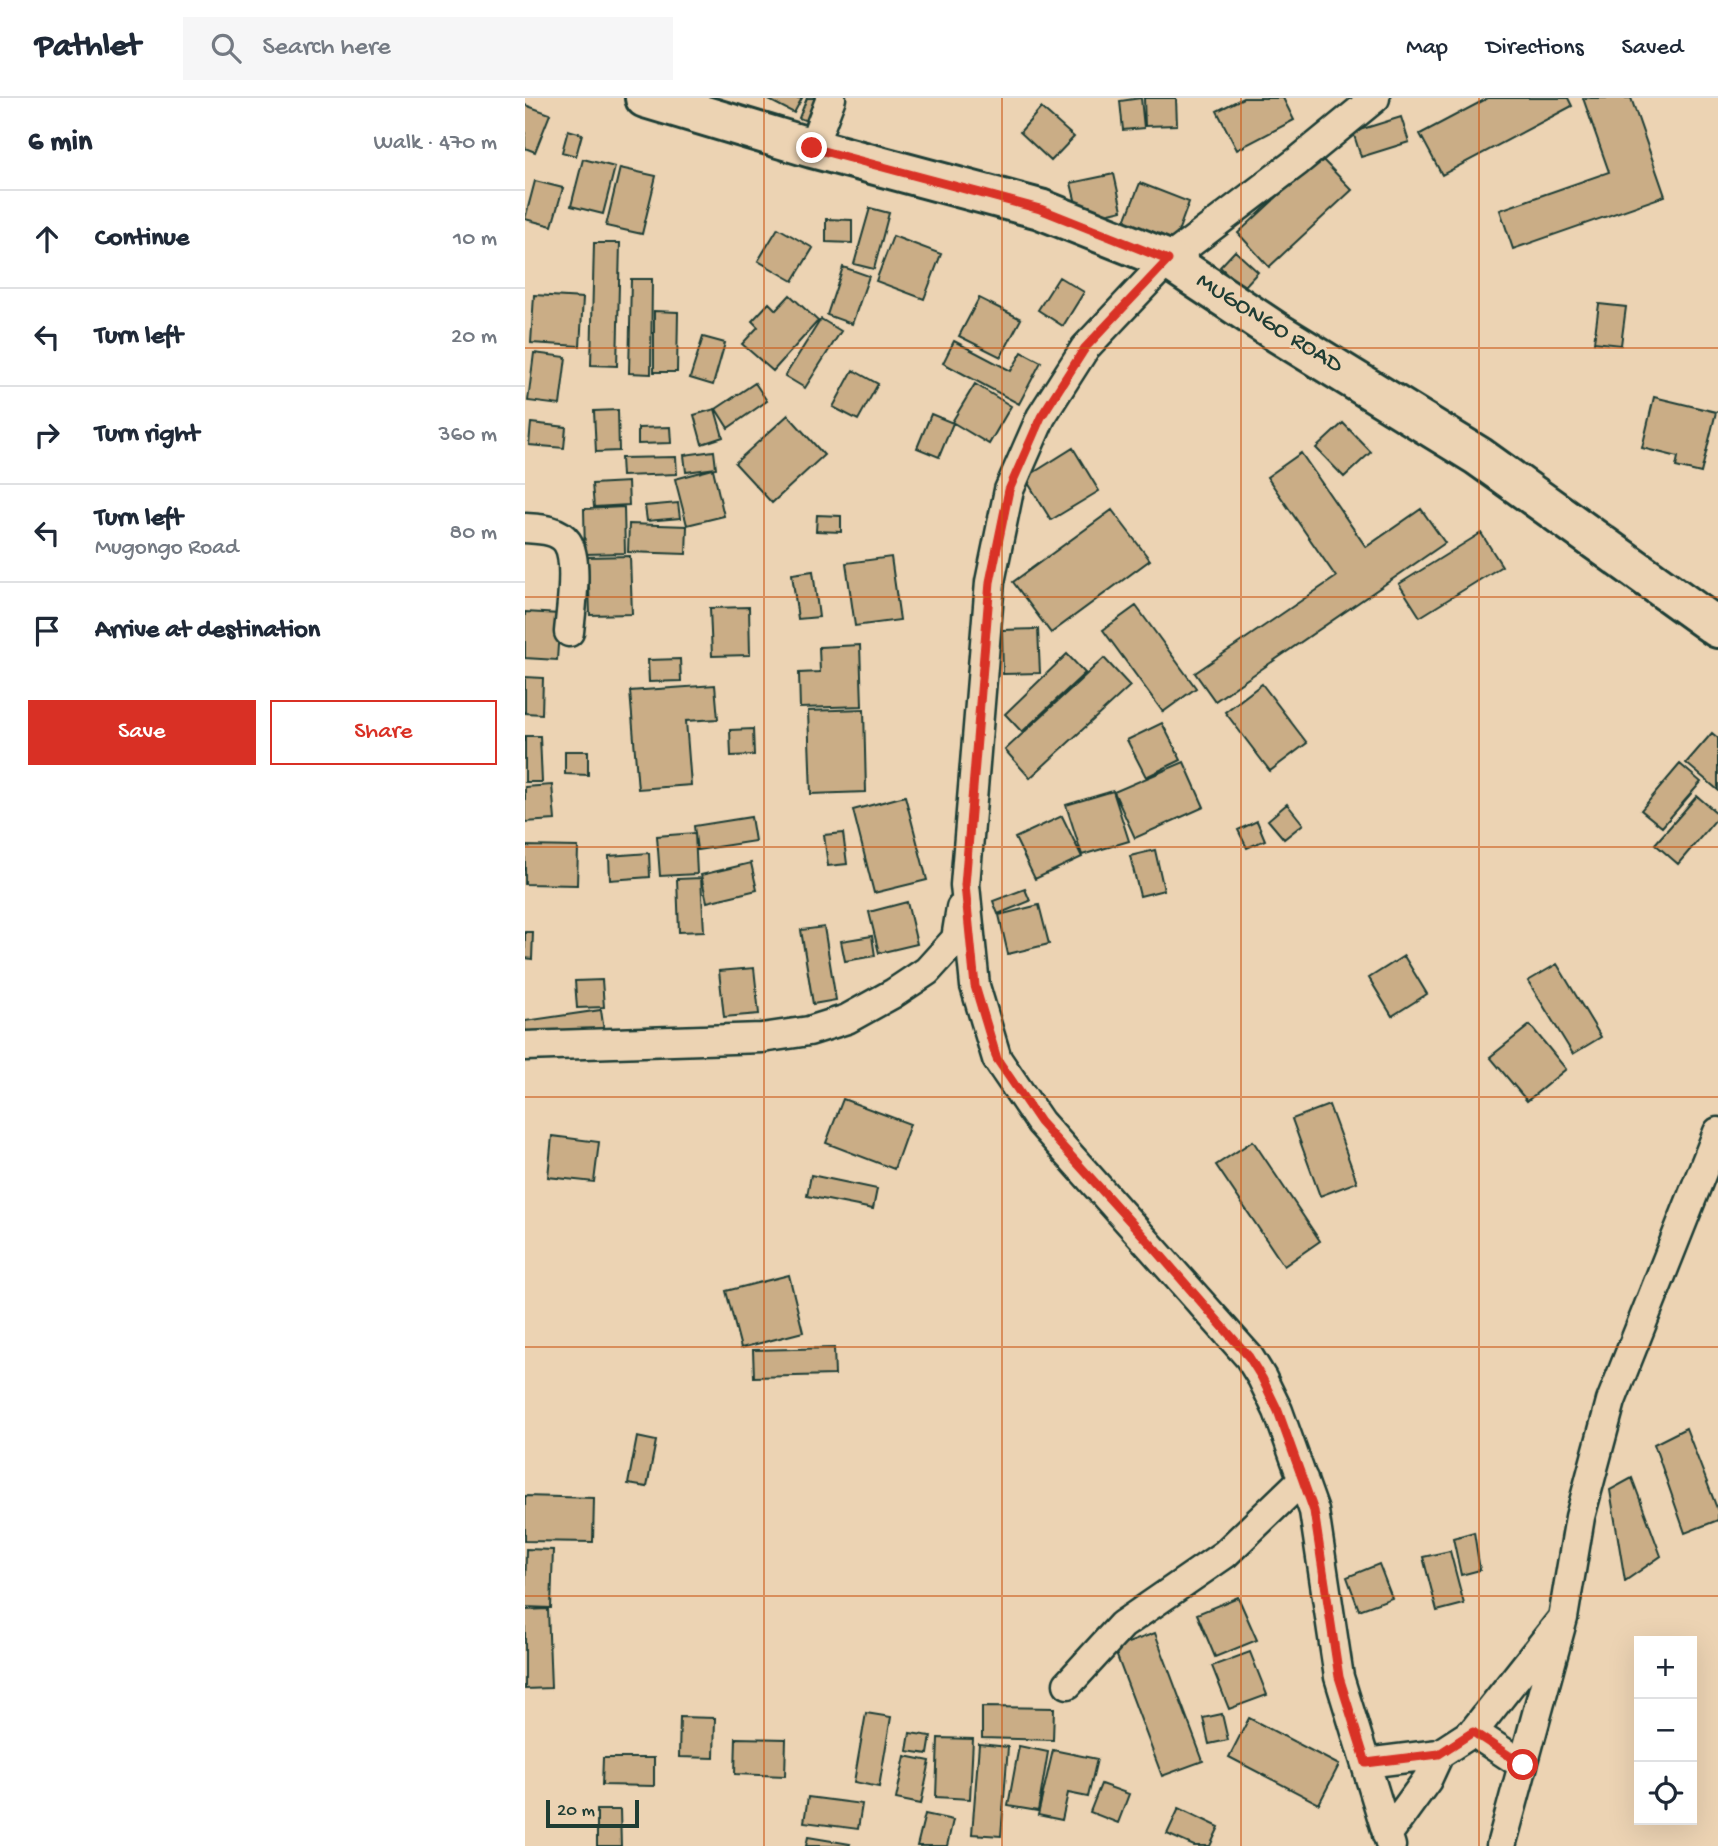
<!DOCTYPE html>
<meta charset="utf-8">
<style>
:root{--surface:#fff;--page:#f6f6f7;--text:#1f2937;--muted:#747a83;--line:#e0e1e3;--accent:#d93025}
body{margin:0;font-family:"Gochi Hand",sans-serif;background:var(--page);color:var(--text)}
.controls{position:absolute;right:21px;bottom:21px;display:grid;overflow:hidden;border-radius:0px;box-shadow:0 7px 28px #0002}
.controls button{width:63px;height:63px;display:grid;place-items:center;padding:0;border:0;border-bottom:2px solid var(--line);background:var(--surface);color:var(--text);font:35px sans-serif}
.scale{position:absolute;left:21px;bottom:18px;width:93px;box-sizing:border-box;padding-left:7px;border:4px solid #1f3d34;border-top:0;font-size:19px;line-height:24px;white-space:nowrap;color:#1f3d34;-webkit-text-stroke:5px #ecd3b3;paint-order:stroke}
.stop{position:absolute;width:21px;height:21px;margin:-16px;border:5px solid #d93025;border-radius:50%;background:#fff}
.stop.end{background:#d93025;border-color:#fff;box-shadow:0 2px 7px #0008}
.list{margin:0;padding:0;list-style:none}
h2{display:flex;justify-content:space-between;align-items:center;height:91px;margin:0;padding:0 28px;font-size:30px}
h2 small{font-size:23px;font-weight:400;color:var(--muted)}
.list li{display:grid;grid-template-columns:46px 1fr auto;gap:21px;align-items:center;box-sizing:border-box;height:98px;padding:0 28px;border-top:2px solid var(--line)}
.list b{display:block;font-size:26px;white-space:nowrap}
.list p{margin:0;font-size:23px;white-space:nowrap;color:var(--muted)}
.list em{font-size:23px;font-style:normal;color:var(--muted)}
.actions{display:flex;gap:14px;padding:21px 28px}
.actions a{flex:1;padding:16px 0;border:2px solid var(--accent);border-radius:0px;text-align:center;font-size:24px;color:var(--accent)}
.actions .main{background:var(--accent);color:#fff}
.icon{flex:none;width:38px;height:38px;fill:none;stroke:currentColor;stroke-width:2;stroke-linecap:round;stroke-linejoin:round}
.map{position:relative;flex:none;width:1193px;height:1748px;overflow:hidden}
header{display:flex;align-items:center;gap:42px;box-sizing:border-box;height:98px;padding:0 35px;background:var(--surface);border-bottom:2px solid var(--line)}
header strong{font-size:33px}
nav{display:flex;gap:38px;margin-inline-start:auto;font-size:24px}
.search{width:490px;height:63px;background:var(--page);display:flex;align-items:center;gap:18px;box-sizing:border-box;padding:0 24px;border-radius:0px;color:var(--muted);font-size:26px}
main{display:flex}
aside{flex:1;background:var(--surface)}
.map>svg:first-child{display:block}
.building{fill:#caad86;stroke:#1f3d34;stroke-width:2}
.lines{fill:none;stroke-linecap:round;stroke-linejoin:round}
.street-casing{stroke:#1f3d34;stroke-width:33}
.secondary-casing{stroke:#1f3d34;stroke-width:44}
.street{stroke:#ecd3b3;stroke-width:28}
.secondary{stroke:#ecd3b3;stroke-width:38}
.route{stroke:#d93025;stroke-width:9}
.grid{fill:none;stroke:#ca5512;stroke-width:2;stroke-opacity:0.55}
.labels{text-anchor:middle;dominant-baseline:central;stroke-width:6;stroke-linejoin:round;paint-order:stroke}
.street-label{font-size:24px;fill:#1f3d34;stroke:#ecd3b3}
</style>
<header>
<strong>Pathlet</strong>
<div class="search"><svg class="icon" aria-label="search" viewBox="0 0 24 24"><circle cx="10" cy="10" r="6"/><path d="M15 15l6 6"/></svg>Search here</div>
<nav><a>Map</a><a>Directions</a><a>Saved</a></nav>
</header>
<main>
<aside>
<h2>6 min<small>Walk · 470 m</small></h2>
<ul class="list">
<li><svg class="icon" aria-label="ahead" viewBox="0 0 24 24"><path d="M12 20V5M6 11l6-6 6 6"/></svg><div><b>Continue</b></div><em>10 m</em></li>
<li><svg class="icon" aria-label="left" viewBox="0 0 24 24"><path d="M17 20v-9H6M10 6l-5 5 5 5"/></svg><div><b>Turn left</b></div><em>20 m</em></li>
<li><svg class="icon" aria-label="right" viewBox="0 0 24 24"><path d="M7 20v-9h11M14 6l5 5-5 5"/></svg><div><b>Turn right</b></div><em>360 m</em></li>
<li><svg class="icon" aria-label="left" viewBox="0 0 24 24"><path d="M17 20v-9H6M10 6l-5 5 5 5"/></svg><div><b>Turn left</b><p>Mugongo Road</p></div><em>80 m</em></li>
<li><svg class="icon" aria-label="arrive" viewBox="0 0 24 24"><path d="M6 21V4h12l-3 4 3 4H6"/></svg><div><b>Arrive at destination</b></div></li>
</ul>
<div class="actions"><a class="main">Save</a><a>Share</a></div>
</aside>
<div class="map">
<svg width="1193" height="1748" viewBox="0 0 1193 1748">
<rect width="100%" height="100%" fill="#ecd3b3"/>
<filter id="ink" filterUnits="userSpaceOnUse"><feTurbulence type="fractalNoise" baseFrequency=".0143" numOctaves="2"/><feDisplacementMap in="SourceGraphic" scale="14" xChannelSelector="R" yChannelSelector="G"/><feConvolveMatrix kernelMatrix="1 2 1 2 8 2 1 2 1" color-interpolation-filters="sRGB"/></filter>
<g filter="url(#ink)">
<path class="building" d="M245,0H277L269,15L244,2Z
M282,0H302L292,27L274,20Z
M616,0L619,30L598,32L595,3Z
M619,0H651L652,27L620,28Z
M718,0H758L769,22L712,52L692,13Z
M963,0H1043L1047,8L917,77L895,36Z
M1058,0H1106L1140,98L988,151L975,112L1084,74Z
M0,7L25,16L10,54L0,50Z
M516,10L549,39L526,63L495,34Z
M876,19L884,44L836,59L828,34Z
M43,32L57,36L51,58L37,54Z
M795,59L827,92L744,169L713,135Z
M58,61L90,69L78,116L46,108Z
M95,70L131,78L117,136L81,128Z
M589,76L597,112L555,122L546,85Z
M10,83L38,90L27,128L0,121Z
M615,85L664,104L647,150L597,131Z
M345,110L364,115L349,171L329,166Z
M301,121L327,122V145L301,144Z
M253,130L288,150L268,183L233,163Z
M368,138L416,156L399,201L351,183Z
M69,145H95L92,268L66,267Z
M710,153L733,174L718,190L695,169Z
M318,169L344,178L327,226L302,217Z
M534,179L559,194L538,228L513,212Z
M106,181H127L126,276L104,275Z
M9,197L58,200L55,248L6,245Z
M265,197L293,223L248,273L217,246L233,229L227,223L244,205L251,212Z
M454,200L496,221L476,259L434,238Z
M1074,206L1101,209L1096,247L1069,244Z
M129,213L153,214L152,274H129Z
M296,221L316,233L280,290L260,278Z
M178,239L200,245L188,287L165,280Z
M429,243L486,273L497,254L516,264L494,306L418,265Z
M9,255L41,259L35,307L3,303Z
M328,272L353,286L333,322L308,309Z
M230,285L242,303L203,330L191,311Z
M450,286L486,308L464,346L427,324Z
M1129,299L1191,314L1176,375L1151,369L1153,359L1117,350Z
M190,311L198,339L177,346L169,317Z
M93,312L94,353L71,354L69,313Z
M406,316L428,325L414,359L392,350Z
M263,317L299,357L247,405L210,365Z
M6,325L41,329L39,350L4,347Z
M818,325L846,354L819,379L791,350Z
M145,329L146,345L113,346V330Z
M548,350L574,393L526,422L500,380Z
M189,353L191,370L161,374L159,357Z
M776,355L841,449L896,411L920,445L690,603L670,575L811,479L742,379Z
M151,359L152,376L97,378L96,360Z
M188,371L199,418L162,427L150,381Z
M103,384L104,407L69,409L67,386Z
M153,405L155,420L122,423L120,408Z
M99,409L100,455L60,456L59,411Z
M587,412L625,462L526,535L488,484Z
M292,417L316,418V434L291,433Z
M104,426L162,428L161,456L103,454Z
M956,435L977,468L895,519L874,486Z
M105,458L107,516L65,517L63,459Z
M366,459L375,522L330,528L321,465Z
M288,473L294,519L273,521L267,476Z
M611,508L671,590L638,614L578,532Z
M224,509L225,557L187,558L185,510Z
M0,514L35,516L32,562L0,560Z
M513,531L515,575L478,576L477,532Z
M335,547L337,608L275,610L274,575L295,574L294,549Z
M542,556L560,575L497,634L480,616Z
M579,560L605,588L505,680L480,652Z
M155,561L156,583L124,584L123,562Z
M0,579L18,580L17,616L0,615Z
M737,586L782,645L745,673L700,614Z
M190,587L193,621L161,623L166,687L113,691L105,593Z
M339,611L341,694L286,696L283,613Z
M637,625L656,662L621,679L602,642Z
M228,631L229,657L206,658L205,632Z
M1187,635L1193,640V692L1161,665Z
M0,638H15L17,684H0Z
M40,653H63V677L40,676Z
M659,664L679,709L610,740L589,694Z
M1155,666L1176,684L1137,729L1116,712Z
M27,687L30,722L0,724V689Z
M588,693L604,743L557,757L541,707Z
M380,698L402,782L349,795L328,712Z
M1172,698L1193,716V719L1153,766L1130,746Z
M762,706L778,726L759,741L743,722Z
M537,718L557,759L510,781L490,740Z
M226,719L230,743L172,752L169,728Z
M732,723L740,742L722,750L713,732Z
M170,735L172,776L135,778L132,738Z
M318,735L322,766L303,768L299,737Z
M0,748L53,749L52,787L0,786Z
M630,752L639,792L615,798L605,758Z
M124,755L125,779L85,782L84,758Z
M226,765L232,792L182,804L176,777Z
M176,780L179,833L154,834L152,781Z
M500,791L505,803L473,816L468,803Z
M382,804L392,846L354,855L344,814Z
M514,807L524,846L483,856L474,817Z
M299,829L311,902L288,906L276,832Z
M0,834H8L7,861L0,860Z
M347,838L350,858L320,863L316,843Z
M879,858L902,896L867,918L844,880Z
M1032,866L1076,939L1048,956L1003,883Z
M229,870L234,916L199,919L194,873Z
M77,882L79,909L52,910L50,883Z
M76,912L79,933L0,946V923Z
M1005,927L1041,971L1002,1003L965,959Z
M318,1001L385,1026L369,1071L301,1045Z
M804,1007L832,1084L795,1098L767,1021Z
M27,1038L74,1044L69,1084L23,1079Z
M728,1043L795,1143L759,1168L691,1067Z
M286,1077L352,1091L348,1111L282,1098Z
M264,1177L278,1234L216,1250L201,1193Z
M309,1250L310,1277L229,1279L228,1252Z
M1161,1330L1193,1413V1422L1160,1435L1129,1346Z
M112,1339L131,1343L122,1389L103,1386Z
M1107,1380L1136,1458L1100,1483L1085,1392Z
M0,1398L69,1400L68,1444L0,1443Z
M949,1434L955,1472L936,1477L928,1440Z
M1,1451L28,1452L26,1510L0,1509Z
M925,1453L939,1506L912,1513L898,1459Z
M854,1466L867,1500L834,1512L822,1479Z
M713,1499L732,1542L690,1559L672,1516Z
M23,1511L26,1590L0,1591V1512Z
M630,1535L678,1663L637,1678L589,1550Z
M725,1554L742,1597L704,1611L687,1568Z
M457,1609L529,1610L528,1642L457,1640Z
M341,1615L366,1619L354,1689L329,1684Z
M697,1616L703,1642L684,1646L678,1620Z
M155,1619L190,1620L189,1660L154,1659Z
M724,1620L814,1667L794,1706L704,1659Z
M385,1635L406,1638L403,1656L382,1653Z
M211,1640L261,1641L260,1678L210,1676Z
M413,1640L448,1641L445,1701L411,1699Z
M454,1646L483,1649L476,1738L447,1736Z
M494,1648L523,1654L513,1713L483,1708Z
M528,1652L572,1661L563,1699L543,1695L537,1722L513,1717Z
M380,1658L405,1663L396,1706L371,1701Z
M78,1660H129V1688L77,1687Z
M576,1686L604,1696L593,1725L565,1714Z
M283,1699L337,1706L333,1731L279,1724Z
M654,1710L694,1729L685,1748H669L642,1736Z
M72,1712H95L96,1748H72Z
M400,1716L428,1722L422,1748H392Z
M283,1739L325,1746L324,1748H281Z"/>
<g class="lines">
<g class="street-casing">
<path id="street" d="M850,0L773,63L643,162L560,250L516,319L484,392L465,484L440,787L450,888L472,961L515,1024L724,1259L737,1280L753,1313L789,1413L814,1579L866,1748
M287,50L306,0
M0,430C14,431 33,431 42,444C54,462 46,512 44,534
M0,948L237,940L284,933L322,921L369,895L402,873L431,841L436,810
M1038,1520L1055,1419L1086,1303L1193,1034
M543,1586L597,1527L700,1456L778,1381
M948,1634L998,1667
M841,1665L914,1656L948,1634L1038,1520L976,1748
M862,1737L902,1682L914,1656"/>
</g>
<g class="secondary-casing">
<path id="secondary" d="M120,0L287,50L515,111L643,162L753,235L953,358L1193,530"/>
</g>
<use href="#street" class="street"/>
<use href="#secondary" class="secondary"/>
</g>
</g>
<g class="lines" filter="url(#ink)">
<path class="route" d="M287,50L515,111L643,162L560,250L516,319L484,392L465,484L440,787L450,888L472,961L515,1024L632,1153L724,1259L737,1280L753,1313L789,1413L814,1579L841,1665L914,1656L948,1634L998,1667"/>
</g>
<path class="grid" d="M239,0V1748M477,0V1748M716,0V1748M954,0V1748M0,250H1193M0,499H1193M0,749H1193M0,999H1193M0,1249H1193M0,1498H1193"/>
<g class="labels">
<g class="street-label">
<text transform="translate(744 226) rotate(32)">MUGONGO ROAD</text>
</g>
</g>
</svg>
<div class="controls">
<button>+</button>
<button>−</button>
<button><svg class="icon" aria-label="locate" viewBox="0 0 24 24"><circle cx="12" cy="12" r="6"/><path d="M12 2v4M12 18v4M2 12h4M18 12h4"/></svg></button>
</div>
<div class="scale">20 m</div>
<div class="stop" style="left:998px;top:1667px"></div>
<div class="stop end" style="left:287px;top:50px"></div>
</div>
</main>
